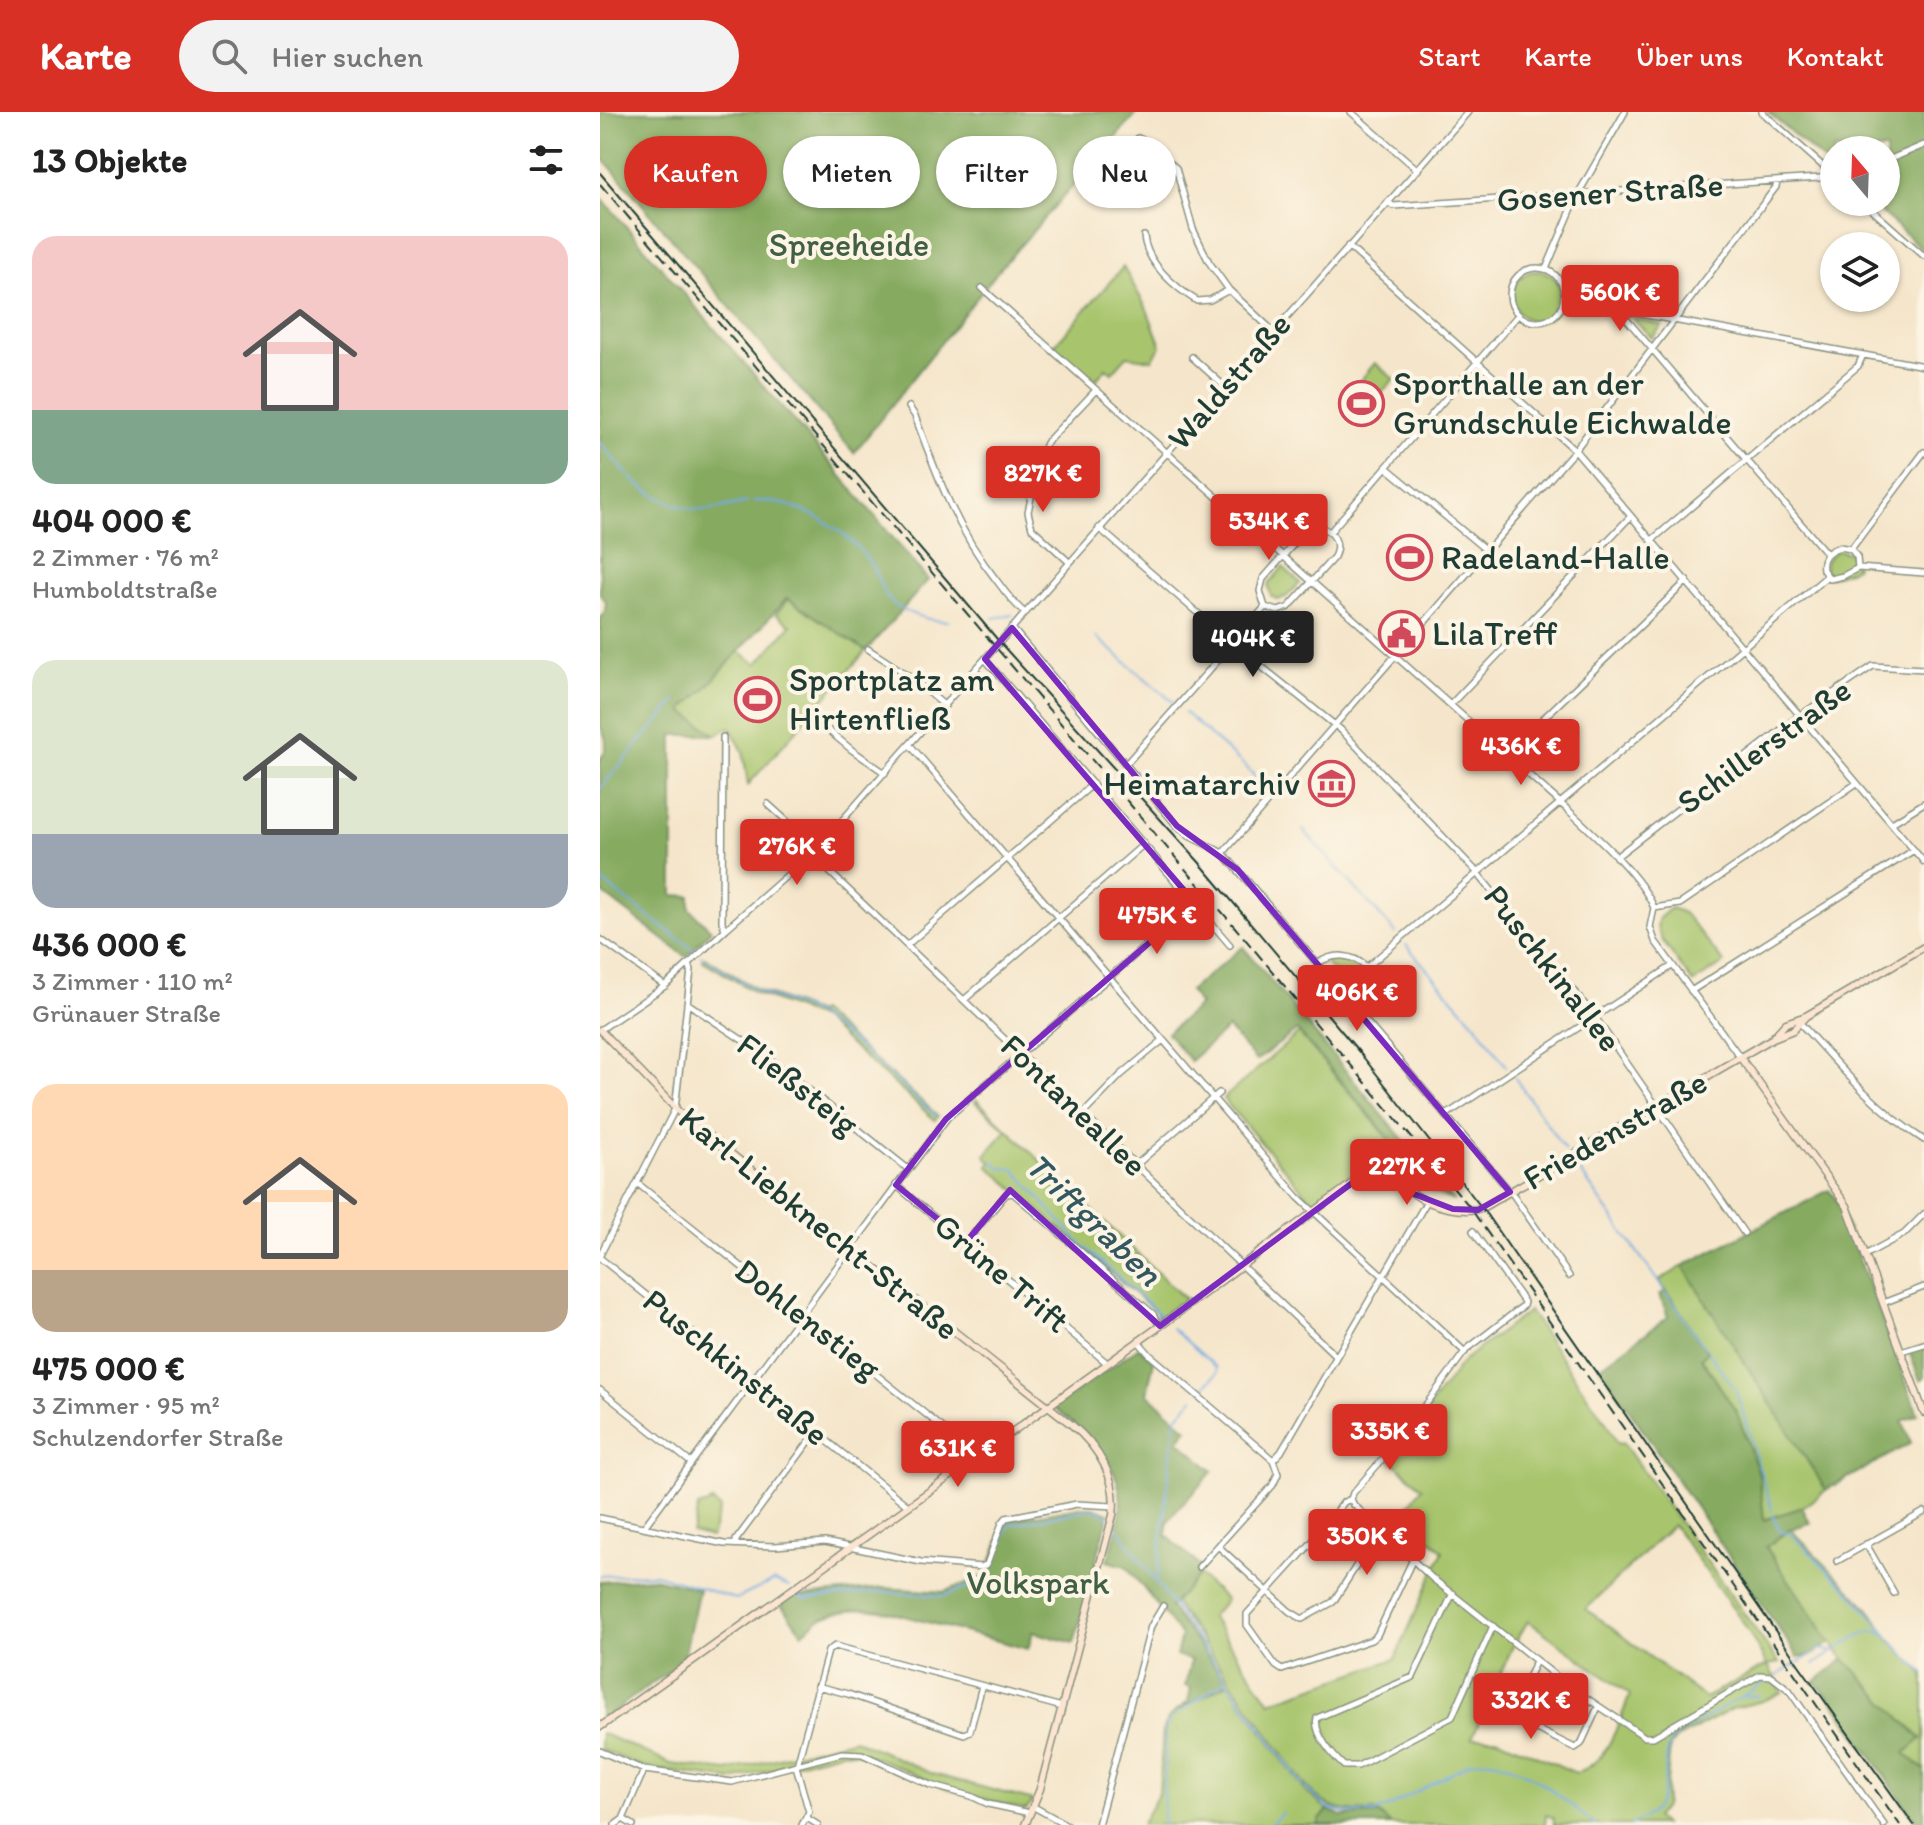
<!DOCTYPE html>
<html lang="de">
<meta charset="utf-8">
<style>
:root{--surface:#fff;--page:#f2f2f2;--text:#222;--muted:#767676;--accent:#d93025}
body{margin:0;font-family:Itim,sans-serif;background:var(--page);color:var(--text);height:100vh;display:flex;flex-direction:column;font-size:30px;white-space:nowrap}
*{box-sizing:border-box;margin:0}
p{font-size:26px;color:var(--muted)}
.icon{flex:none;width:44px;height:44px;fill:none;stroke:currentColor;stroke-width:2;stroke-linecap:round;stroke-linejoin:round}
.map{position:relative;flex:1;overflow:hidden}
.panel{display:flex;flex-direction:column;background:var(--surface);width:600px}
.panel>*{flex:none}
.top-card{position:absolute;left:24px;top:24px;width:760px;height:72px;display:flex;gap:16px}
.needle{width:52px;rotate:341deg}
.tools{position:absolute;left:1220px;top:24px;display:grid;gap:16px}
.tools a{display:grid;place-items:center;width:80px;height:80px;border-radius:50%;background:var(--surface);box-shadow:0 2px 6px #0004;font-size:40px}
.price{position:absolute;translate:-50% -68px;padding:0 18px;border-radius:8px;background:var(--accent);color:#fff;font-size:26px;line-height:52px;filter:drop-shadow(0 2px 4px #0008)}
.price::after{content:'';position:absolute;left:50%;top:48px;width:24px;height:18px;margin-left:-12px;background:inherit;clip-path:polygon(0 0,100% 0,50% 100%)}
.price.active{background:#222;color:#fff}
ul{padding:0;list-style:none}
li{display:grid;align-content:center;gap:16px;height:424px;padding:0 32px}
li span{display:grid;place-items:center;height:248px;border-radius:24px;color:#555}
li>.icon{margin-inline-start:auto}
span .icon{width:144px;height:144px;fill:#fffc;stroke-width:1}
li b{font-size:34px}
h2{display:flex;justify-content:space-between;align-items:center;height:96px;padding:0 32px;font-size:34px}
.chip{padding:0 28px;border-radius:36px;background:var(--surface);box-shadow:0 2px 6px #0004;font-size:28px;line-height:72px}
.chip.active{background:var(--accent);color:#fff}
header{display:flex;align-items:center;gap:48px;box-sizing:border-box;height:112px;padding:0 40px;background:var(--accent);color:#fff}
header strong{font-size:38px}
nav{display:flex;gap:44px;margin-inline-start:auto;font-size:28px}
.search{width:560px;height:72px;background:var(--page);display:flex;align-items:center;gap:20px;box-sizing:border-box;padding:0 28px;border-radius:44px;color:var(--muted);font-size:30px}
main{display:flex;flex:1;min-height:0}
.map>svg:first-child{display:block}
</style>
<header>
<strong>Karte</strong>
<div class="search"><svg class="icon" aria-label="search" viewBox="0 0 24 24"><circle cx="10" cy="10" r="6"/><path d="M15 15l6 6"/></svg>Hier suchen</div>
<nav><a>Start</a><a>Karte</a><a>Über uns</a><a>Kontakt</a></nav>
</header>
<main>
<section class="panel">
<h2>13 Objekte<svg class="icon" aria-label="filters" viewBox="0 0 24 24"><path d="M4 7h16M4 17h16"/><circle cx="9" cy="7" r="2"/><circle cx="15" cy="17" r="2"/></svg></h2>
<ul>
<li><span style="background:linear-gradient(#f6c9c9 70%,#7fa58c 0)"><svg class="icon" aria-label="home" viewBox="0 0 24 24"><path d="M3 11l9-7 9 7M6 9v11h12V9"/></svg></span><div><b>404 000 €</b><p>2 Zimmer · 76 m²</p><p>Humboldtstraße</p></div></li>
<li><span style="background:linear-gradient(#dfe7d0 70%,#9aa5b1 0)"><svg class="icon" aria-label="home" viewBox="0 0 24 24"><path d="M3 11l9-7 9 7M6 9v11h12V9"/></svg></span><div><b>436 000 €</b><p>3 Zimmer · 110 m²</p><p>Grünauer Straße</p></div></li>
<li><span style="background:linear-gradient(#ffd9b3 75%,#b9a48a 0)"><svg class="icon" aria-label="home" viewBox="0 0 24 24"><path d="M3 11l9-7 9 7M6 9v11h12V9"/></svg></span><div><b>475 000 €</b><p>3 Zimmer · 95 m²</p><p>Schulzendorfer Straße</p></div></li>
</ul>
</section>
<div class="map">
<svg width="1324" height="1713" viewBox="0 0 1324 1713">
<rect width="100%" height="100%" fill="#fcf5e5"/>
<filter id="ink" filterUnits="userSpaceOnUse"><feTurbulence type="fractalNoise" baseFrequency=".0125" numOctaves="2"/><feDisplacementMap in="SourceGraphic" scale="16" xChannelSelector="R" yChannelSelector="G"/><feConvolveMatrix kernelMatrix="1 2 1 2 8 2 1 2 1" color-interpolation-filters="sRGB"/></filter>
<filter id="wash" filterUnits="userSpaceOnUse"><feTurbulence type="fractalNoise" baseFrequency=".006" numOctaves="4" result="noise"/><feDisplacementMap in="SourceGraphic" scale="32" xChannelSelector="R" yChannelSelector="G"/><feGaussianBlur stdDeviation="1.8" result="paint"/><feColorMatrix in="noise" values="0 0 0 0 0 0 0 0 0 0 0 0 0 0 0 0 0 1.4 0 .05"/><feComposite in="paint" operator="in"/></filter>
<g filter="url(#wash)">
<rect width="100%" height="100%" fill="#f5e6cb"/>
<path fill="#a8c56d" stroke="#648150" stroke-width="2" fill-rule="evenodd" d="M 523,155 L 546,195 L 561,234 L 552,248 L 527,244 L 512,261 L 506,256 L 496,268 L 491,263 L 488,266 L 453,235 Z
M912 184a25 25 0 1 1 50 0a25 25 0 1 1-50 0Z
M 1032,206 L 1061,213 L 1062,214 L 1052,226 Z
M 775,251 L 794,267 L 778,285 L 760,269 Z
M 1236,438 L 1250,441 L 1256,454 L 1251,458 L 1230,465 L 1225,458 L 1225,449 Z
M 683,455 L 700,471 L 686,485 L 678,488 L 671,484 L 668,473 Z
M 188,487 L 266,539 L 148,673 L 143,639 L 130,615 L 116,623 L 84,600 L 83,596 L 104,578 L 139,539 L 157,552 L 191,513 L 176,502 Z
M 1071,796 L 1084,801 L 1124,851 L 1093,871 L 1062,828 L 1057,815 L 1059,806 Z
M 105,845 L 158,878 L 217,901 L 219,899 L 338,1004 L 335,1008 L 221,907 L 156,881 L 102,848 Z
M 735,846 L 753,849 L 763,856 L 748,870 L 738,866 L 725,850 Z
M 765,858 L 772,880 L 764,897 L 750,880 L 753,874 L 752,869 L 758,866 Z
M 699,921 L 788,1026 L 784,1038 L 714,1091 L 623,987 Z
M 377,988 L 585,1187 L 558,1206 L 556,1200 L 388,1054 L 391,1050 L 385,1043 L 407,1018 L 375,990 Z
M 1083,1154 L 1226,1378 L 1203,1395 L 1164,1409 L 1159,1362 L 1137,1301 L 1101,1245 L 1107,1240 L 1059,1169 Z
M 929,1199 L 1007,1312 L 1018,1332 L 1023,1331 L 1179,1551 L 1168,1553 L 1182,1581 L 1163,1589 L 1134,1596 L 1076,1627 L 1070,1634 L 1065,1695 L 1055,1705 L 1063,1713 L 954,1713 L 954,1706 L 946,1703 L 945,1713 L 791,1713 L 776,1699 C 741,1701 728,1699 704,1672 L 574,1490 L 599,1463 L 626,1488 L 611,1505 L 670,1590 L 795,1547 L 843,1439 L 803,1401 L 822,1376 L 790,1347 L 864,1248 ZM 1073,1413 L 1144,1512 L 1167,1553 L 1105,1586 L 986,1497 ZM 928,1509 L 1030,1583 C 1018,1612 1008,1651 976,1661 L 897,1626 L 872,1626 L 912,1536 Z
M 113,1390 L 120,1396 L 111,1426 L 92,1421 L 98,1395 Z
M 1190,1417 L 1269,1497 L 1291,1529 L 1324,1562 L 1324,1658 L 1305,1641 L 1321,1626 L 1258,1564 L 1231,1531 L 1166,1435 Z
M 628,1571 L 706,1680 L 728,1698 L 719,1709 L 719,1713 L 541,1713 L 559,1681 L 563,1620 L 567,1608 L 576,1599 Z
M 1,1621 L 71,1652 L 127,1659 L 254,1627 L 333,1662 L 434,1689 L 426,1698 C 398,1691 373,1685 346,1676 C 316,1665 270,1636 239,1640 L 133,1668 L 45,1656 L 0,1637 Z"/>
<path fill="#86aa60" stroke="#52744a" stroke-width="2" d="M 0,0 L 538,0 L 398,159 L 254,341 L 0,43 Z
M 1168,0 L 1324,0 L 1324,139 L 1270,90 L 1286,90 L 1286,38 L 1234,38 L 1234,58 Z
M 0,84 L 238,360 L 328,468 L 266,539 L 187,486 L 104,578 L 84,596 L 84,600 L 116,623 L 73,623 L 73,783 L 90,784 L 90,797 L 111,818 L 86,845 L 0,779 L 0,647 C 9,637 7,625 0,615 L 0,506 L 5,499 L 6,489 L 0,482 Z
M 643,835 L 854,1089 L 812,1072 L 794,1050 L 799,1038 L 792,1029 L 697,918 L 656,949 L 628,916 L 590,949 L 567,921 L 600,893 L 589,879 Z
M 1229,1078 L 1237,1089 L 1318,1302 L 1302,1309 L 1311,1331 L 1226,1378 L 1083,1154 Z
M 1066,1178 L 1107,1240 L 1101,1246 L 1137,1301 L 1159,1362 L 1164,1408 L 1202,1395 L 1210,1411 L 1190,1417 L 1166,1435 L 1231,1531 L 1209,1544 L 1198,1545 L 1000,1255 L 1068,1205 L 1060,1183 Z
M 1324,1234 L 1324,1266 L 1320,1268 L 1309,1239 Z
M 539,1235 L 554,1249 L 547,1281 L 587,1317 L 578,1328 L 613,1359 L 568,1408 L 566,1423 L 601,1455 L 596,1460 L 599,1463 L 570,1495 L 628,1571 L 576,1599 L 588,1590 L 591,1576 L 585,1574 L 591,1548 L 576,1544 L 581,1524 L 526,1454 L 507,1449 C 512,1434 518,1417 520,1401 C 527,1355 486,1320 453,1296 Z
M 480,1395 L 493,1395 L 509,1401 L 474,1531 L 433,1520 L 428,1537 L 289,1500 L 264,1497 L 236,1501 L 220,1507 L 202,1521 L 181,1493 L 198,1481 L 203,1484 L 283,1476 L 343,1480 L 386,1464 L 405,1412 L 409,1408 Z
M 53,1466 L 99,1477 L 83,1549 L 0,1609 L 0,1470 Z
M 1244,1547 L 1321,1627 L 1305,1641 L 1324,1658 L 1324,1713 L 1319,1713 L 1231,1587 L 1215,1570 Z
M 728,1698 L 742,1704 L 779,1702 L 791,1713 L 719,1713 L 719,1709 Z"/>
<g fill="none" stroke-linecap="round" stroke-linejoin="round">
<path stroke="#74aae2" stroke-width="2" d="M 0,331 L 27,362
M 30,365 C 46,381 81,399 104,398 C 118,397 133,393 147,390
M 154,389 C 198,388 250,417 273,456 C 280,469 283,484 295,493 C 308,502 333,510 348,509
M 394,506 L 412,503
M 495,524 L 573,590
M 585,601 L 644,653 L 669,679
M 0,676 L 76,589
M 703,718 L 796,821
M 0,768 L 96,840
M 806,833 L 879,916 L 906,954
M 101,844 L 159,880 L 211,899 L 253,930 L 336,1004
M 915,966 L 965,1038
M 392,1049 L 401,1056 L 414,1057 L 475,1126 L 560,1203
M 975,1052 L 1105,1236
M 572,1216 L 617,1256 L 617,1261 L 601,1278
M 1108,1240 L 1136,1278 L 1172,1398
M 1173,1403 L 1180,1419 L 1192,1423 L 1255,1485 L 1286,1521
M 513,1410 L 702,1673 L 726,1695 L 745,1701 L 773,1701 L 789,1695 L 871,1650 C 912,1639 966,1689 995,1713
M 0,1464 L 56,1462 L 136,1487 L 174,1469 L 189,1475
M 557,1469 L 574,1315 L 578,1303 L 594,1286
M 194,1479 L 201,1486 L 206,1487 L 283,1480 L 343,1484 L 388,1467 L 409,1413 L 490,1397 L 501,1399 L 509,1405
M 1214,1553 L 1232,1540
M 1176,1564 L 1221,1537 L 1233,1540 C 1294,1497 1279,1527 1324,1560
M 1144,1584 L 1159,1584
M 563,1713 L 566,1614 L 574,1604 L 626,1568
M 670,1713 L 682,1701
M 1031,1713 C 1039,1708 1052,1703 1057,1695 C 1070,1676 1060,1647 1073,1626 L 1171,1567"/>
</g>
</g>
<g filter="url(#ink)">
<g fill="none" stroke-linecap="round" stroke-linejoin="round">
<defs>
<path id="street" d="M 751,0 L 818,58
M 1162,0 L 1234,64
M 538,26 L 547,30 L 576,56 L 593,117 L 609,150 L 629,178 L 673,219
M 1286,49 L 1324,33
M 788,90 L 793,94 L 1234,65
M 1263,90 L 1324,144
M 544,124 C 546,151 576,176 597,189 L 610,188 L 629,178
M 748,134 L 975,338 L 1324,750
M910 183a27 27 0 1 1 54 0a27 27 0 1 1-54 0Z
M 946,157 L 978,82 L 1025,0
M 382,176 L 956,687 C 985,714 1040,761 1054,796
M 964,188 L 1324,254
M 1024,199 L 1023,203 L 1226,441
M 592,245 L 624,274
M 309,295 L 315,304 C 337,364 357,419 397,469 C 405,480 414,492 425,501
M 786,355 L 887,439
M 719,415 C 734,419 741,431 734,445 L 689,495 L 678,499 L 665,495 L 660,479 L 663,467 L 704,420 Z
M 499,416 L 637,535 L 741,618 L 874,757 L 995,905 L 1144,1121
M 730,420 L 918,203
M 1052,428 L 1258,254 L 1263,243
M 1240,435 L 1251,437 L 1257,445 L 1258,456 L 1243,464 L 1230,467 L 1223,458 C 1221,445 1227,439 1240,435 Z
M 1251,437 L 1324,340
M 469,450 L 432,416 L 428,400 L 439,348 L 446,331 L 496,278
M 1258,456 L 1324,461
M 412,516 L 577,714 L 589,724 L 623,741 L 638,758 L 914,1084 L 969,1164
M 268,537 L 311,565 L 345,594
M 385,547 L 630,833
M 851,592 L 1031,404
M 211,604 L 252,638 L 285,661
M 123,625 L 122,810 L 125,817
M 310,633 L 698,1085 L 865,1240
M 906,642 L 1087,469
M 526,652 L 665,495
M 168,692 L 218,737
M 1292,711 L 1324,691
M 623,741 L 975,338 L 1176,75 L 1177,69
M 212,743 L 736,1244
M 1016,745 L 1195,607 L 1273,554 L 1324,557
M 1054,796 L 1080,792 L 1257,671
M 1054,796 L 1050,815 L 1055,829 L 1140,945
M 0,827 L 65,874
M 307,833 L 493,672
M 717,852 C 734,840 752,842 767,855 C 776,872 777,890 761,903
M 767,855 L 1226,465
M 1091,879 L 1314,738
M 364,888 L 544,732
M 87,891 L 166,944 L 308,1057
M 1200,911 C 1239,954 1275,997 1324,1028
M 0,918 L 65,874 L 127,816 L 216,738 L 868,0
M 483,1002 L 521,963 L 563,928
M 846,1003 L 1072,854
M 536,1053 L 619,981
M 37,1071 L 378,1344
M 296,1073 L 507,1251
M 366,1130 L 406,1082 L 413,1081 L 553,1202 L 560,1214
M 0,1143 L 75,997 L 91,858 L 89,852
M 1265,1143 L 1304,1122 L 1324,1102
M 0,1146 L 308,1394
M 1283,1191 L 1324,1175
M 538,1229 L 550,1243 L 673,1348 L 678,1362 L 673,1373 L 599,1455
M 1301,1239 L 1324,1232
M 0,1278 L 90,1350
M 673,1348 L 681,1340 L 827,1089
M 751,1387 L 754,1393 L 832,1466 L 967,1573 L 1045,1625 L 1053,1625 L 1160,1563 L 1171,1564 L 1189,1578 L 1284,1713
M 0,1406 L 124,1432 L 175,1434 L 225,1430 L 321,1450 L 382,1455 L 387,1452 L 402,1411 L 406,1406 L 477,1392 L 514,1394
M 44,1415 L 347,1006 L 595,791
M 136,1432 L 136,1428 L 217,1319
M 1266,1432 L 1294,1481
M 618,1434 L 689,1499 L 702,1507 L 733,1490 L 780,1417
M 813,1447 L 777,1523 L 771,1528 L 682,1558 L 676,1554 L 647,1513 L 647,1502 L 723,1418 L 744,1390 L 751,1387 L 753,1381 L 806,1320 L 866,1238 L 923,1194 L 924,1190 L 873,1119
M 1237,1449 L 1324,1400
M 853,1481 L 813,1565 L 717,1606 C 713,1621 733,1644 744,1654 L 758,1654 L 852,1605 L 893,1514
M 936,1549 L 913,1596 L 914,1606 L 975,1636 L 981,1632 L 998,1595
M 217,1574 L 248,1582 L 364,1622 L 370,1619 L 382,1574
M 0,1639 L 44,1658 L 132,1670 L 242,1641 L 262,1642 L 330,1673 L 371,1684 L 388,1692 L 430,1701
M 197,1653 L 228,1539 L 235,1534 L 462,1595
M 196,1654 L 209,1700 L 202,1713
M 434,1695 L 467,1713
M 207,1706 L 218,1713
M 23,1707 L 33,1713
M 15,1713 L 23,1707 L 44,1658
M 498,1713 L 551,1514 L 563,1494"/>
<path id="secondary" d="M 0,918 L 80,1001 L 472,1313 C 498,1335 518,1366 513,1403 L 440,1677 L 425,1713
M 1174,924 L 1186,911 L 1206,904 L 1324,835
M 1140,945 L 1247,1094 L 1324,1301
M 0,1615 L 567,1209 L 778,1052 L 788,1053 C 796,1063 804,1074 814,1082 C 831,1094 862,1102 882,1096 L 1173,926 L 1193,918 L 1206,904"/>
</defs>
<use href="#street" stroke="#8a9280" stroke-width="8"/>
<use href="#secondary" stroke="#8a9280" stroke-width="9"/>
<use href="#street" stroke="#fff" stroke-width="5"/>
<use href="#secondary" stroke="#fce5d0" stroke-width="6"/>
<path stroke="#1f3d34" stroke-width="2" d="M 0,61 L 403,534 L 599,750 L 760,941 L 882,1096 L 1199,1553 L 1314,1713"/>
<path stroke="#1f3d34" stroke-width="2" stroke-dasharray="12 6" stroke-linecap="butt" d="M 0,72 L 651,834 L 869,1094 L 1300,1713"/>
</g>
</g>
<path fill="none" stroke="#7b2cbf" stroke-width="6" stroke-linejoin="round" d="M 412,516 L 577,714 L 638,758 L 910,1080 L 878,1098 L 853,1097 L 814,1082 L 783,1048 L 560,1214 L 410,1078 L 366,1130 L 296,1073 L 346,1007 L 595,791 L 385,547 Z"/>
<defs>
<symbol id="stadium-ring" viewBox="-11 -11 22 22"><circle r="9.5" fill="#fcf5e5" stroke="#d1495b" stroke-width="1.5"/><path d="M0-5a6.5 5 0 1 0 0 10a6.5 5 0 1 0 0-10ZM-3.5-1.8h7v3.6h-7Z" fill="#d1495b"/></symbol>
<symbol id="civic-ring" viewBox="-11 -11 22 22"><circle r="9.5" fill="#fcf5e5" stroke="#d1495b" stroke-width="1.5"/><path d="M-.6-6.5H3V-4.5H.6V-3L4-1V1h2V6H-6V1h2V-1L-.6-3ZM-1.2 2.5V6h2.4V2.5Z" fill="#d1495b"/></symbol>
<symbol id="museum-ring" viewBox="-11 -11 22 22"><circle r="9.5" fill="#fcf5e5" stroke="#d1495b" stroke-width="1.5"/><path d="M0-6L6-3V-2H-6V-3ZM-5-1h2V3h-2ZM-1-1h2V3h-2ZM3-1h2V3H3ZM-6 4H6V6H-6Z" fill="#d1495b"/></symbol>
</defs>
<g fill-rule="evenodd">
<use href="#stadium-ring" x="736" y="266" width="51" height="51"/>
<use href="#stadium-ring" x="784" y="420" width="51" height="51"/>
<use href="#civic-ring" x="776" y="496" width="51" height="51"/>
<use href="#stadium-ring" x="132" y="562" width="51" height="51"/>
<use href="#museum-ring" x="706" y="646" width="51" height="51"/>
</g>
<g text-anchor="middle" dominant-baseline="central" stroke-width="8" stroke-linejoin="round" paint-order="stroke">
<g font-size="34" fill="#1f3d34" stroke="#fcf5e5">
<text transform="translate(1010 80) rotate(-4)">Gosener Straße</text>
<text transform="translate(629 269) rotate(-49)">Waldstraße</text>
<text transform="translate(1164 634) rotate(-36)">Schillerstraße</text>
<text transform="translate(953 856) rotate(52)">Puschkinallee</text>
<text transform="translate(198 972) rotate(38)">Fließsteig</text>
<text transform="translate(474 993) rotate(44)">Fontaneallee</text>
<text transform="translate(1015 1018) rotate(-30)">Friedenstraße</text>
<text transform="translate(219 1111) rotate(39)">Karl-Liebknecht-Straße</text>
<text transform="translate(402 1161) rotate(40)">Grüne Trift</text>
<text transform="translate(208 1207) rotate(38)">Dohlenstieg</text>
<text transform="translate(136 1255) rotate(39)">Puschkinstraße</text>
</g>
<g font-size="34" fill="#415f42" stroke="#fcf5e5">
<text x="249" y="132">Spreeheide</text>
<text x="438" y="1470">Volkspark</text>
</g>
<g font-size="34" fill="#1f3d34" stroke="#fcf5e5" text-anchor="start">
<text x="793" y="271">Sporthalle an der<tspan x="793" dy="39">Grundschule Eichwalde</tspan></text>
<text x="841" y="445">Radeland-Halle</text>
<text x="832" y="521">LilaTreff</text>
<text x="189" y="567">Sportplatz am<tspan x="189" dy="39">Hirtenfließ</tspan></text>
<text x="700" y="671" text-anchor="end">Heimatarchiv</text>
</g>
<g font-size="36" font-style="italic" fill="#345860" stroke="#fcf5e5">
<text transform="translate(494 1107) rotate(44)">Triftgraben</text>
</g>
</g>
</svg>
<div class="tools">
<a><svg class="needle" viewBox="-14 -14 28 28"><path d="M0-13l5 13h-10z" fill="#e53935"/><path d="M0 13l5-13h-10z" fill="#767676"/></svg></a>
<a><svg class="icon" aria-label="layers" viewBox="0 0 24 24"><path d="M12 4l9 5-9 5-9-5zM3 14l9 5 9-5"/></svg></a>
</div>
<b class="price" style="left:1020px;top:221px">560K €</b>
<b class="price" style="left:443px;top:402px">827K €</b>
<b class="price" style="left:669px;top:450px">534K €</b>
<b class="price active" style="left:653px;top:567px">404K €</b>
<b class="price" style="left:921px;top:675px">436K €</b>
<b class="price" style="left:197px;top:775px">276K €</b>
<b class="price" style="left:557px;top:844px">475K €</b>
<b class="price" style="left:757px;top:921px">406K €</b>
<b class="price" style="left:807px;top:1095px">227K €</b>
<b class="price" style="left:790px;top:1360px">335K €</b>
<b class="price" style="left:358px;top:1377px">631K €</b>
<b class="price" style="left:767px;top:1465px">350K €</b>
<b class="price" style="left:931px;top:1629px">332K €</b>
<div class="top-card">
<a class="chip active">Kaufen</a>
<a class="chip">Mieten</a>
<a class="chip">Filter</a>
<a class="chip">Neu</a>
</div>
</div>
</main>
